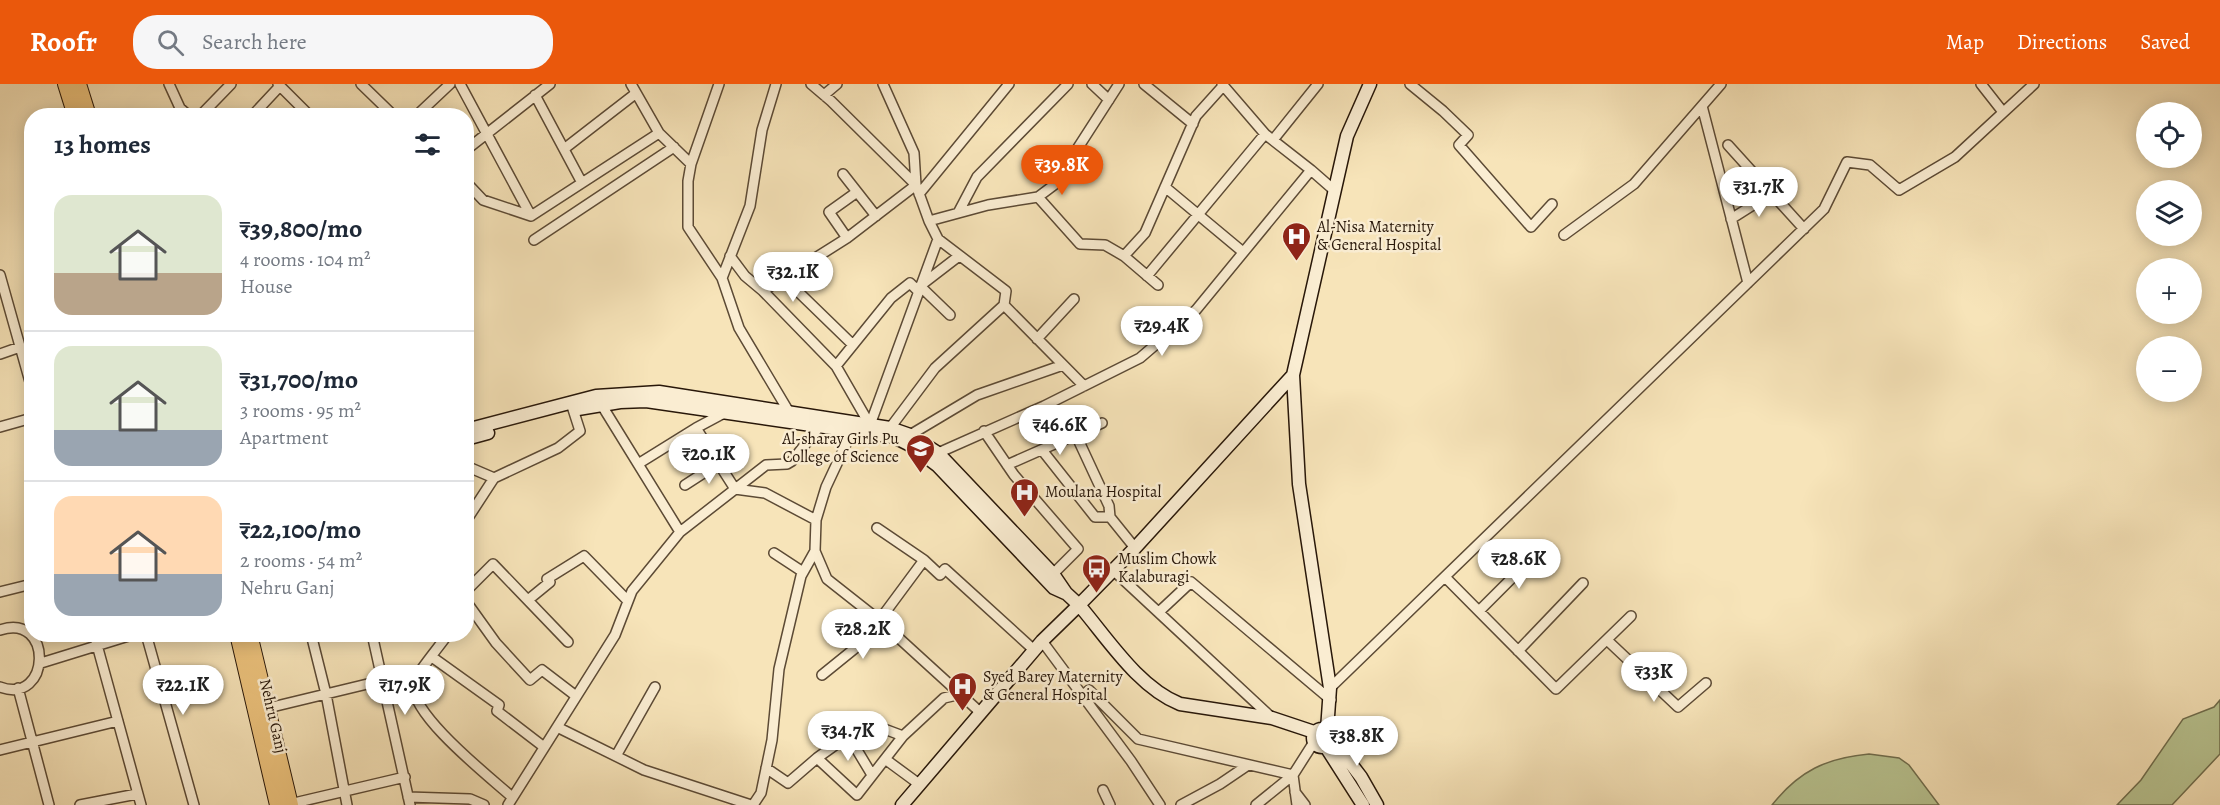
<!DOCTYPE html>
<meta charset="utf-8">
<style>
:root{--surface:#fff;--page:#f6f6f7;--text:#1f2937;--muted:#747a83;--line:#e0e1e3;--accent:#ea580c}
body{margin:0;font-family:Alegreya,serif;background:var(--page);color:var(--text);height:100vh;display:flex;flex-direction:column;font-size:22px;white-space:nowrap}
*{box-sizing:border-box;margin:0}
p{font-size:20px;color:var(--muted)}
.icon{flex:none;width:33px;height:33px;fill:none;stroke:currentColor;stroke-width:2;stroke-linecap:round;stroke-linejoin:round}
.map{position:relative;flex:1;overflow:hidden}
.side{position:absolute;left:24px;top:24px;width:450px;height:534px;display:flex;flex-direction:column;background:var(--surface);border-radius:24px;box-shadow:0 3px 15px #0003}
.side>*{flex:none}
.buttons{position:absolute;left:2136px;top:18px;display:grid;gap:12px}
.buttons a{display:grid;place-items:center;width:66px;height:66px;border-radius:50%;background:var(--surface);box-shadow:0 3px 15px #0003;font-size:30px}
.price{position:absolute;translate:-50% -51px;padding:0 14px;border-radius:21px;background:#fff;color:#222;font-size:20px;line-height:39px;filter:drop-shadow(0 2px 3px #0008)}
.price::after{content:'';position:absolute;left:50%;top:36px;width:18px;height:14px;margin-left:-9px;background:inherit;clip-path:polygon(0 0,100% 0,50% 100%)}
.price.current{background:var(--accent);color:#fff}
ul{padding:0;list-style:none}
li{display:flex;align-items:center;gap:18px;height:150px;padding:0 30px}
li+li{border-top:2px solid var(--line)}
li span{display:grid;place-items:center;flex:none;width:168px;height:120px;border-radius:18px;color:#555}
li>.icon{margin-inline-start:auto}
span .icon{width:72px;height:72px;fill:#fffc;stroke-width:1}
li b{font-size:26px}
h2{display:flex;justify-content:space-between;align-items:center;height:72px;padding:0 30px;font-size:26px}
header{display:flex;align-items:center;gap:36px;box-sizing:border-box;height:84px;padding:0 30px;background:var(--accent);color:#fff}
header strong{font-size:28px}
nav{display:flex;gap:33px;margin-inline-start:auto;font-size:21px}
.search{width:420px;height:54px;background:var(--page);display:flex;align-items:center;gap:15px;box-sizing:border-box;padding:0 21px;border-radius:24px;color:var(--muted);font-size:22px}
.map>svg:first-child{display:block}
</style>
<header>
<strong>Roofr</strong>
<div class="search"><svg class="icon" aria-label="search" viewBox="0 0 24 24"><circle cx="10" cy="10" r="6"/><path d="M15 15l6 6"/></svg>Search here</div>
<nav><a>Map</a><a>Directions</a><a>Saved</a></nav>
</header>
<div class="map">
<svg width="2220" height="721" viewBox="0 0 2220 721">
<rect width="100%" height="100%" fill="#f7e4b9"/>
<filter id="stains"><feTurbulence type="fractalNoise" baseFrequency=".00333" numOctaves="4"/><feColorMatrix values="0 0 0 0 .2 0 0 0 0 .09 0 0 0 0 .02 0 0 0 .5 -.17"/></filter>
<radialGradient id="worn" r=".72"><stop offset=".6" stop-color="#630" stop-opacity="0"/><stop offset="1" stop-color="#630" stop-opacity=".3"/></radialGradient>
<path fill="#b9c592" stroke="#706e4e" stroke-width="1.5" d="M 2220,616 L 2220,670 L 2172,721 L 2117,721 L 2141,696 L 2183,635 L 2214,623 Z
M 1869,670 L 1899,674 L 1909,681 L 1939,721 L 1772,721 C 1799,687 1826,674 1869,670 Z"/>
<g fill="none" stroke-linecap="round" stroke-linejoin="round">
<defs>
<path id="street" d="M 169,0 L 180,24 L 189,32
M 278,0 L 310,32
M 361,0 L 394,32
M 460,0 L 531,132 L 659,49
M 631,0 L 659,49 L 691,80
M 719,0 L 691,80 L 688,97 L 688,143 L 722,194
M 776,0 L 762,46 L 750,122 L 722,194 L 739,244 L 789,328
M 811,0 L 831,17 L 916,101 L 929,137
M 1092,0 L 1109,16
M 1144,0 L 1193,40
M 1222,0 L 1265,50 L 1311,86
M 1410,0 L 1443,27 L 1468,51 L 1459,61 L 1531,143 L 1552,120
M 1981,0 L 2003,28
M 535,11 L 582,99
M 824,11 L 837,0
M 1702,22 L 1748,199
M 200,32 L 231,0
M 252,32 L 280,2
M 416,32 L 450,0
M 1273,56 L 1318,0
M 1728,61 L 1804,145
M 564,65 L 635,10
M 466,66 L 550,0
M 843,90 L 876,132
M 466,98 L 483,116 L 531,132
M 1165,103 L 1243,168
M 919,110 L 1009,0
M 1038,113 L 1080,160 L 1105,161 L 1124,172 L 1145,149 L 1196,32 L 1223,2
M 958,129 L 977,93 L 1068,0
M 1731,135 L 1772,109
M 1564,151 L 1634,100 L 1721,0
M 847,154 L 829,128 L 857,108
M 938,155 L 929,137 L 988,121 L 1038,113 L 1054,101 L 1119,0
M 534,156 L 674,63
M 730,172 L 745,192 L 763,207 L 836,282
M 1124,172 L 1158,201
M 0,191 L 32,305
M 1147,192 L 1265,50
M 784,194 L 853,261
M 763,207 L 847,154 L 916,101 L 914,69 L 883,0
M 950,231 L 920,202 L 959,172
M 1037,255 L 1074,215
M 0,270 L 20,263
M 601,320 L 680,448
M 724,329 L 696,344 L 735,405 L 765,409 L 816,436 L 815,467 L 801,492 L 779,585 L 772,656 L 761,709 L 753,721
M 870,341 L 938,155 L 1006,207 L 1004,221 L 1084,302
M 870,341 L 836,282 L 891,214 L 910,199 L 918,207
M 0,343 L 32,334
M 890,344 L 935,284 L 1004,221
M 984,347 L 1014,391 L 1078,465 L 1053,490
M 910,351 L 977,311 L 1063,281
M 1076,351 L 1109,422 L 1110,433 L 1135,464
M 1042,366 L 1095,433 L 1110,433
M 938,369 L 1044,322 L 1140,274 L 1196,226 L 1311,86 L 1335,107
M 638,380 L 696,344
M 1007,381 L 1102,339
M 466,382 L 494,394 L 466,437
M 494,394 L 558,364 L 580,347 L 571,319
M 685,401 L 719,379
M 816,436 L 826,403 L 855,341
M 815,467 L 827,495 L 879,536 L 981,629
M 774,469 L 803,488
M 924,476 L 940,491 L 945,485 L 1034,566
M 1114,487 L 1272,634
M 1445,493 L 1556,605 L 1631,532
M 466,507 L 493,480 L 568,558
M 0,508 L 32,500
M 528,516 L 550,498 L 547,495 L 584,472 L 627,516
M 468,520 L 496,559 L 530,596 L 542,586 L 576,612
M 1160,527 L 1191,498 L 1331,616
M 1479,527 L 1540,466
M 0,546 C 54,528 51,622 0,603
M 94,550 L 141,721
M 146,550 L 194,721
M 311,550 L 326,610 L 347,721
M 372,550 L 410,721
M 448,550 C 440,562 416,589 414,600 C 408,629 491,694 512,713
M 1607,556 L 1678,623 L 1706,599
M 1042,557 L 1131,677 L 1160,721
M 1518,567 L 1583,499
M 432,573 L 499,621 L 497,627 L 544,663
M 41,579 L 135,550
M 822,591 L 864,557 L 924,476 L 877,444
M 18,604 L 49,721
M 1330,604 L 1824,125 L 1847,78 L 1870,81 L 1899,106 L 1955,73 L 2034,0
M 1083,611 L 1089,606 L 1138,655 L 1293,691
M 268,624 L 384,596
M 557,643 L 644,686 L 751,721
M 848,651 L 872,691
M 903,652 L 944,614 L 961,610
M 0,666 L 118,637
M 616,672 L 655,603
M 817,674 L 857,711 L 885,675
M 766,684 L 788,699 L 817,674 L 870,636 L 879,643 L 903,652 L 885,675 L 919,700
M 1103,706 L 1110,721
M 1295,708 L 1305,721
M 408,713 L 470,715 L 484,721
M 290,720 L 405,693
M 80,721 L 137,710
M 508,721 L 615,551 L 632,507 L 680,448 L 766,381 L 787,380 L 792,377 L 819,343
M 1181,721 L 1220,700 L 1248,681
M 1256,721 L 1293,691
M 1297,721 L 1293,691 L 1314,658"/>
<path id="secondary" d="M 578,325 L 620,318 L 646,317 L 894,353 L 910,361 L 938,382 L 1054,504 L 1065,509
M 466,346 L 596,312 L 659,308 L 890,344 L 910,351 L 938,369 L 1053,490 L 1066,509 L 1079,521 L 1135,464 L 1293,291
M 466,355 L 488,349
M1313 654a9 9 0 1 1 18 0a9 9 0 1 1-18 0Z
M 1327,646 L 1330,604 L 1299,400 L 1293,291 L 1347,52 L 1370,0
M 1332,655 L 1361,693 L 1377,721
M 1326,663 L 1363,721
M 902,721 L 1042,557 L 1079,521 C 1108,555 1138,603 1180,620 L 1272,634 L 1314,648"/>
<path id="primary" d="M 65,0 L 75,32
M 79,0 L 89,32
M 237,550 L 277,721
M 250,550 L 291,721"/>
</defs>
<use href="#street" stroke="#5c4a35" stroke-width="12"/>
<use href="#secondary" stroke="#281709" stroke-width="15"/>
<use href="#primary" stroke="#281709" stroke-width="16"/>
<use href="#street" stroke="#faedd2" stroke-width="9"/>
<use href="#secondary" stroke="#faedd2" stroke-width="12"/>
<use href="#primary" stroke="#ecc27c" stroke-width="14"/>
</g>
<defs>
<symbol id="hospital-pin" viewBox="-11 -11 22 30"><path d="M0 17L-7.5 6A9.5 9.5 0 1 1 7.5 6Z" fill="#8f2418" stroke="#faedd2"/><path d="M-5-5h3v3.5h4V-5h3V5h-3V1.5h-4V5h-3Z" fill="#fff"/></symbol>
<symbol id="university-pin" viewBox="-11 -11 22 30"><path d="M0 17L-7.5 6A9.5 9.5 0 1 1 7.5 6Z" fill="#8f2418" stroke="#faedd2"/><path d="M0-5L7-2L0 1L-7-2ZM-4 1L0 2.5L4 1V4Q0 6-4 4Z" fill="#fff"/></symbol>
<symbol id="bus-pin" viewBox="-11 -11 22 30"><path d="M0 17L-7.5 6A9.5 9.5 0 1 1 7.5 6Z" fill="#8f2418" stroke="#faedd2"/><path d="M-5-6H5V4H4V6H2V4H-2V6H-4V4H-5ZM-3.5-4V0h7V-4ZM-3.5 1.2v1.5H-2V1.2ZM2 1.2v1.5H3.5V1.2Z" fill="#fff"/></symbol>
</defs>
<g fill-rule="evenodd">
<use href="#hospital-pin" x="1280" y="136" width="33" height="45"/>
<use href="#university-pin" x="904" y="348" width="33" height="45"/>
<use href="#hospital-pin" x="1008" y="392" width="33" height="45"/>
<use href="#bus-pin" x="1080" y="468" width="33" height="45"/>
<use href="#hospital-pin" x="946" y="586" width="33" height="45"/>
</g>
<g text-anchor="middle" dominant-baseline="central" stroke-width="5" stroke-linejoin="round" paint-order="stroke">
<g font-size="16" fill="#281709" stroke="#faedd2" text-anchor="start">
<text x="1317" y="143">Al-Nisa Maternity<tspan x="1317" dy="18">&amp; General Hospital</tspan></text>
<text x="899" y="355" text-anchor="end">Al-sharay Girls Pu<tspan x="899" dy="18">College of Science</tspan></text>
<text x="1045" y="408">Moulana Hospital</text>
<text x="1118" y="475">Muslim Chowk<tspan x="1118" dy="18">Kalaburagi</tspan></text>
<text x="983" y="593">Syed Barey Maternity<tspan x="983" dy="18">&amp; General Hospital</tspan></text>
</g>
<g font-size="16" fill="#281709" stroke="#faedd2">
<text transform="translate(273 632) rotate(77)">Nehru Ganj</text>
</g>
</g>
<rect width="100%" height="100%" filter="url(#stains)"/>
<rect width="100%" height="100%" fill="url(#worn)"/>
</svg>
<div class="buttons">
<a><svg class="icon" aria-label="locate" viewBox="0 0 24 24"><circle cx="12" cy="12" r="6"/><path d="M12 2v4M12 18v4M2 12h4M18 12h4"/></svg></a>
<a><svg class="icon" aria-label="layers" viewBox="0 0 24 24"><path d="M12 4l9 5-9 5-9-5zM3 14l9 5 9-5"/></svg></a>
<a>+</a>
<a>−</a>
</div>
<b class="price current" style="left:1062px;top:112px">₹39.8K</b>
<b class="price" style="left:1759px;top:134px">₹31.7K</b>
<b class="price" style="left:793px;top:219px">₹32.1K</b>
<b class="price" style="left:1162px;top:273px">₹29.4K</b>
<b class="price" style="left:1060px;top:372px">₹46.6K</b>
<b class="price" style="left:709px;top:401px">₹20.1K</b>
<b class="price" style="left:1519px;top:506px">₹28.6K</b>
<b class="price" style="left:863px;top:576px">₹28.2K</b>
<b class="price" style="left:1654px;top:619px">₹33K</b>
<b class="price" style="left:183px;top:632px">₹22.1K</b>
<b class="price" style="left:405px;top:632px">₹17.9K</b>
<b class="price" style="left:848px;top:678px">₹34.7K</b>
<b class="price" style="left:1357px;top:683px">₹38.8K</b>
<section class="side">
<h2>13 homes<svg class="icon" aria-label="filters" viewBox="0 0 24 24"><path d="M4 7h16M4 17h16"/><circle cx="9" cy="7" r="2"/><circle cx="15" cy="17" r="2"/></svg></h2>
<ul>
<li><span style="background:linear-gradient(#dfe7d0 65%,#b9a48a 0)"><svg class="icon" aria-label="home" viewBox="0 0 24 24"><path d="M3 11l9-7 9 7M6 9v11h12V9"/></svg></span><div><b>₹39,800/mo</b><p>4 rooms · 104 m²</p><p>House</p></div></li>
<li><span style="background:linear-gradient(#dfe7d0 70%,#9aa5b1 0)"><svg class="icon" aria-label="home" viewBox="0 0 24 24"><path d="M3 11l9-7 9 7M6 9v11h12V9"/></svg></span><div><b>₹31,700/mo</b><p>3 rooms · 95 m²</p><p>Apartment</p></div></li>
<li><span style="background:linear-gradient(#ffd9b3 65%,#9aa5b1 0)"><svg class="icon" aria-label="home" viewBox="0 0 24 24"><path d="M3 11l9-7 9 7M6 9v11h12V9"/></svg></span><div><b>₹22,100/mo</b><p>2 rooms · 54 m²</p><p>Nehru Ganj</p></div></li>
</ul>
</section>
</div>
